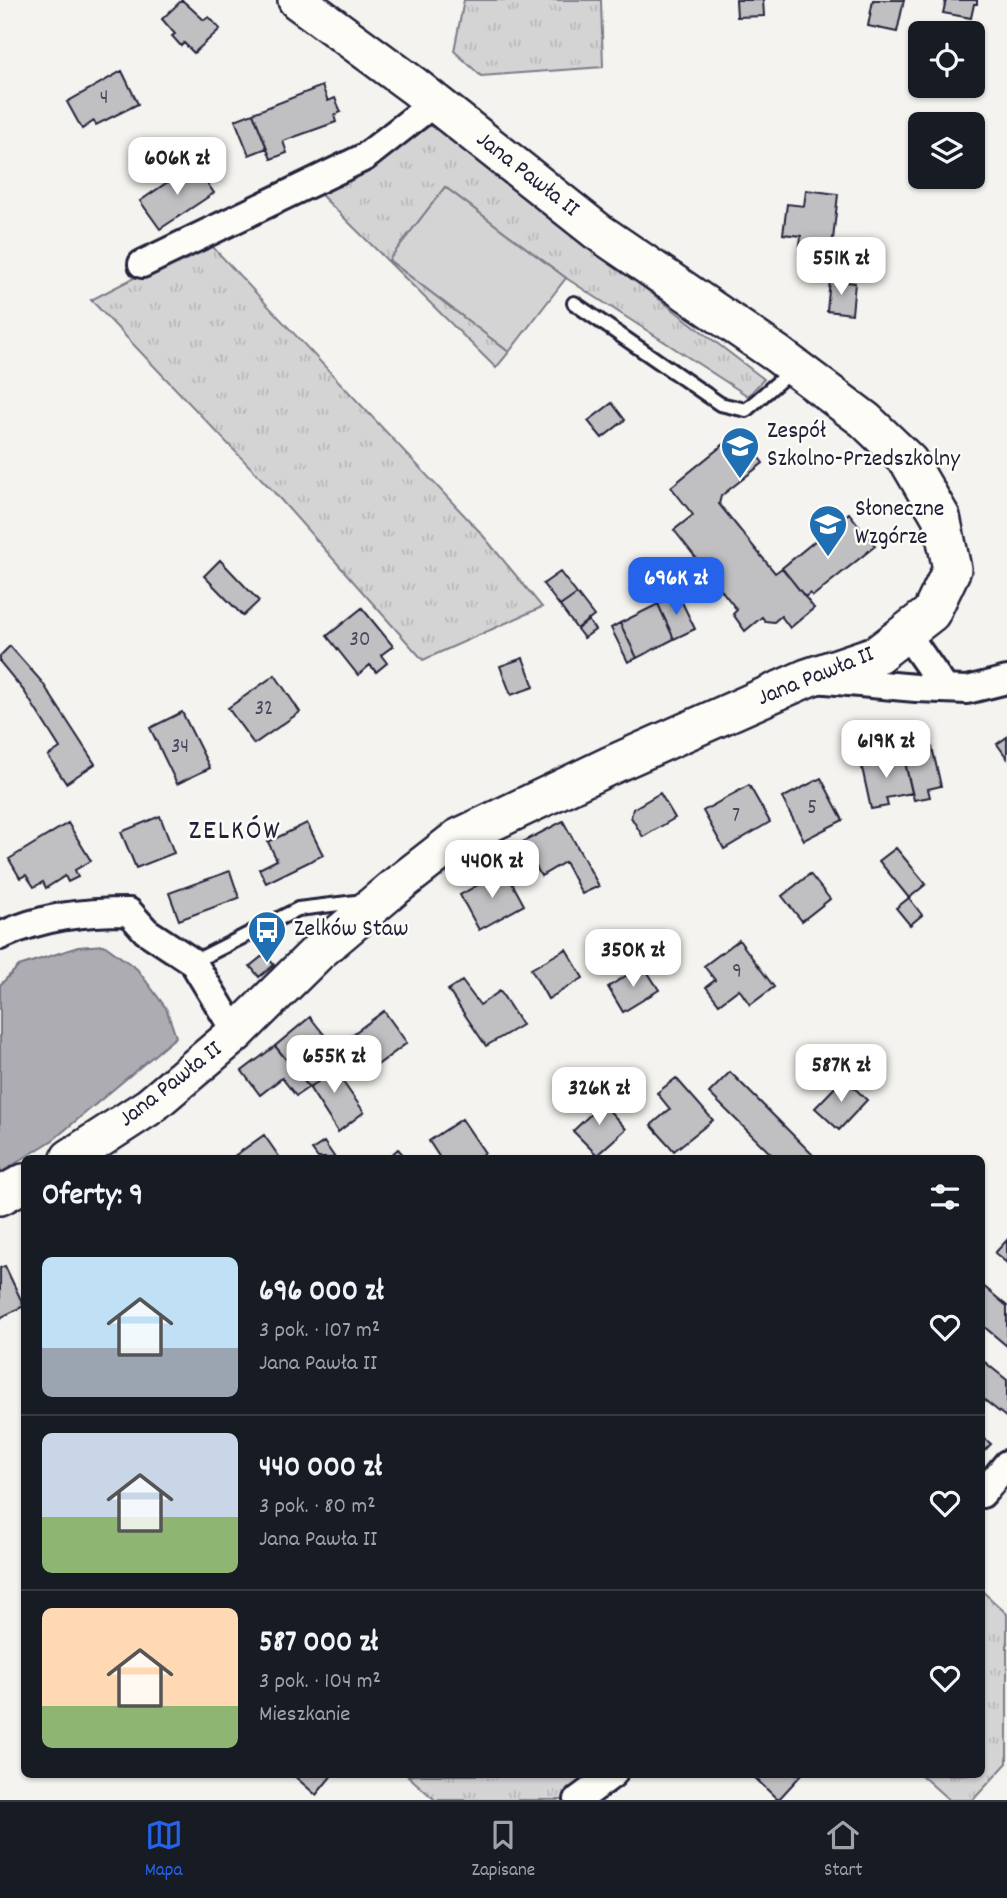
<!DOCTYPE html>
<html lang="pl">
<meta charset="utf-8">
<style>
:root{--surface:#171b24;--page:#242831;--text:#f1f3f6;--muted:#9ea1a6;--line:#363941;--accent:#2563eb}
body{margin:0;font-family:Dekko,sans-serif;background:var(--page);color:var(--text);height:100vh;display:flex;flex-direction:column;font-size:26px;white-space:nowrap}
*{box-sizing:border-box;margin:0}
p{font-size:23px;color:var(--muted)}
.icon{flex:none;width:38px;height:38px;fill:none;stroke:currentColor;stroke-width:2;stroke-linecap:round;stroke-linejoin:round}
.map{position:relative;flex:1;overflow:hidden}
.side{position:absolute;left:21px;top:1155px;width:964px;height:623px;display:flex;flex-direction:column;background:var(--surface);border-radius:10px;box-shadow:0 2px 5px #0004}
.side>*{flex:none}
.buttons{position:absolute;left:908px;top:21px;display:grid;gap:14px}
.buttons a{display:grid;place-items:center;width:77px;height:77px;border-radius:10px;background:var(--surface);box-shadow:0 2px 5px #0004;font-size:35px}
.price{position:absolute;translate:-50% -60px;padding:0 16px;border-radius:14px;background:#fff;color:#222;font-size:23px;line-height:46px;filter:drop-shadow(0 2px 4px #0008)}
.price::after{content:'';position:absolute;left:50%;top:42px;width:21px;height:16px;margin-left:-10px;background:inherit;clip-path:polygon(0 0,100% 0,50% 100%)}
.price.selected{background:var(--accent);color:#fff}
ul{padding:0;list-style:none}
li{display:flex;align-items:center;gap:21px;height:175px;padding:0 21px}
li+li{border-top:2px solid var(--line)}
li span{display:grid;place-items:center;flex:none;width:196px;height:140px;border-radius:10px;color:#555}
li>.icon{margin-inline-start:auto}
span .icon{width:84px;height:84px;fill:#fffc;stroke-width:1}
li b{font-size:30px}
h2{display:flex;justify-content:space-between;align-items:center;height:84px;padding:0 21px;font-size:30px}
.dock{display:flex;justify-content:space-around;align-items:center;height:98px;border-top:2px solid var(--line);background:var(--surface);font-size:19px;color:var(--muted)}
.dock a{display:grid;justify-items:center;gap:4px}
.dock .selected{color:var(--accent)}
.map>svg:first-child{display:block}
</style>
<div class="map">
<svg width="1007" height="1800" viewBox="0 0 1007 1800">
<defs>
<pattern id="grass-tufts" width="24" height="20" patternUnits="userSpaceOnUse" patternTransform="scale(1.75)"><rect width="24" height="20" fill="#d5d4d5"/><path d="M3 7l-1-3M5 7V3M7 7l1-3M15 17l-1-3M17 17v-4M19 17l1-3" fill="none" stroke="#b7b6b8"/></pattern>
</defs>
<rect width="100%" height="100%" fill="#f4f3ef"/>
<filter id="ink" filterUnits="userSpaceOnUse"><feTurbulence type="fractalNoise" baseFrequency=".0143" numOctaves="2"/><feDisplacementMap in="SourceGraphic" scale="14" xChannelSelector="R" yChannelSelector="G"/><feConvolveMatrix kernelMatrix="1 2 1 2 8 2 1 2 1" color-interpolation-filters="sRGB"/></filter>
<g filter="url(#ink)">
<path fill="url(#grass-tufts)" stroke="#7c7b88" stroke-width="2" d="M 464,0 L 601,0 L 603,67 L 481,76 L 454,51 Z
M 431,125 L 764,379 L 748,396 L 566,278 L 445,187 L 389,260 L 509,352 L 496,368 L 316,190 L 383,158 Z
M 210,244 L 480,532 L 542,607 L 423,660 L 272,490 L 91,300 L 153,268 Z
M 982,1591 L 1007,1614 L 1007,1763 L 973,1800 L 949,1800 L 921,1775 L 982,1774 Z
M 407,1775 L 599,1775 L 563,1800 L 435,1800 Z"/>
<path fill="#d5d4d5" stroke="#7c7b88" stroke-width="2" d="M 445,187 L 566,278 L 509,352 L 389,260 Z"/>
<path fill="#acacb2" stroke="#757582" stroke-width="2" d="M 104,945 L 137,969 L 166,1008 L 176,1037 L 53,1140 L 0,1173 L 0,985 L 19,966 L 78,947 Z"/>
<path fill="#c0bfc2" stroke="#22223b" stroke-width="2" d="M 182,0 L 204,20 L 209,17 L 220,29 L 194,53 L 184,43 L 181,46 L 172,36 L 175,34 L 162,19 Z
M 736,0 L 763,0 L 764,16 L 737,17 Z
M 873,0 L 904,0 L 897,32 L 868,26 Z
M 946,0 L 977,0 L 977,4 L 974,4 L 971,18 L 943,13 Z
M 122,71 L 138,104 L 96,125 L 94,121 L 82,129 L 67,102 Z
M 322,86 L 328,101 L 335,98 L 341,112 L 334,115 L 336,122 L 283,141 L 287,153 L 271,159 L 253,113 Z
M 253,113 L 267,148 L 249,155 L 235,120 Z
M 194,164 L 214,193 L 160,229 L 140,201 Z
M 806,190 L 838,194 L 831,258 L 799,254 L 801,236 L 783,234 L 787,204 L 804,206 Z
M 830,280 L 855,283 L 852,314 L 827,311 Z
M 612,403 L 625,420 L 602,438 L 588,421 Z
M 739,432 L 763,463 L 721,496 L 719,504 L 775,573 L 782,568 L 814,608 L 790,628 L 781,616 L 774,622 L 765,621 L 762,617 L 745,631 L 733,614 L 737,610 L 674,530 L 693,515 L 671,487 Z
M 849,513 L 875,546 L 813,596 L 810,593 L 805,597 L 782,568 Z
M 220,560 L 259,601 L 243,616 L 204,576 Z
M 560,572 L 577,594 L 560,606 L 543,584 Z
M 577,594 L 594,616 L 577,629 L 560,606 Z
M 678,594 L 695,629 L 674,639 L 658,604 Z
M 658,604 L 674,639 L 637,658 L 620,623 Z
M 362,608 L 393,646 L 381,655 L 387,663 L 376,672 L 370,665 L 358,675 L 327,636 Z
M 588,620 L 595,630 L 584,638 L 577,629 Z
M 620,623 L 637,658 L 628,662 L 611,628 Z
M 10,646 L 42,682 L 95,764 L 66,783 L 48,756 L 60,748 L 24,691 L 0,662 L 0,656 Z
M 523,658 L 534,687 L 511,695 L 500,666 Z
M 275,675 L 300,712 L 254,744 L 228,708 Z
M 182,712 L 210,768 L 177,784 L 150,728 Z
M 1007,737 L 1007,758 L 997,744 Z
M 932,747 L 941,786 L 928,789 L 930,797 L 914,800 L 903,754 Z
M 903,754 L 912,793 L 886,798 L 888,806 L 871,809 L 861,763 Z
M 821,778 L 843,820 L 804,840 L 782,798 Z
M 749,785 L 770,822 L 724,849 L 703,811 Z
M 660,793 L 675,818 L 643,837 L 631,817 L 633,809 Z
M 160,816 L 174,853 L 136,868 L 121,832 Z
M 563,821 L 599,886 L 582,894 L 565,862 L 541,876 L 523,842 Z
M 68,823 L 91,861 L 75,870 L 78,877 L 68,882 L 65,876 L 46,888 L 43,882 L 34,887 L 26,875 L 20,878 L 9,859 Z
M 307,823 L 323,855 L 266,883 L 259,869 L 277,860 L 268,842 Z
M 896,848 L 926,884 L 909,898 L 879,861 Z
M 505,870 L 524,905 L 479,930 L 460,895 Z
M 230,871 L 239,898 L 179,920 L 169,893 Z
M 810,874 L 830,899 L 802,921 L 782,896 Z
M 909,898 L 922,915 L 910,925 L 896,908 Z
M 739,940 L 774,987 L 750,1005 L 739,989 L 719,1004 L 706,987 L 715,980 L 704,966 Z
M 566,949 L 583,978 L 548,999 L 531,969 Z
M 265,954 L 274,965 L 259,977 L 250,966 Z
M 643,965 L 659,990 L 623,1012 L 608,987 Z
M 462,981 L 480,1005 L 500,991 L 522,1025 L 486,1046 L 448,990 Z
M 384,1011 L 407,1043 L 368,1072 L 345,1040 Z
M 310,1017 L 334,1047 L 308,1068 L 318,1082 L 309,1087 L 275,1046 Z
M 275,1046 L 309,1087 L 296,1096 L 282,1078 L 260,1095 L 242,1071 Z
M 324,1055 L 364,1112 L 338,1132 L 309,1087 L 318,1082 L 308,1068 Z
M 730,1072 L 814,1156 L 811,1158 L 775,1158 L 709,1093 Z
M 676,1078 L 713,1120 L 674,1151 L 651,1125 L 670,1109 L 657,1093 Z
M 844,1078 L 867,1100 L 839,1130 L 815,1108 Z
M 596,1096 L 626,1129 L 597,1155 L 573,1131 L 593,1112 L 585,1104 Z
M 462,1119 L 485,1153 L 476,1158 L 440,1158 L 429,1141 Z
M 264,1135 L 280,1158 L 234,1158 L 233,1157 Z
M 324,1142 L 335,1158 L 318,1158 L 312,1150 Z
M 398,1149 L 406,1158 L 388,1158 Z
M 1007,1240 L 1007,1263 L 995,1253 Z
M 5,1266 L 24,1306 L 0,1318 L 0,1268 Z
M 982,1285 L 1007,1306 L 1007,1346 L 982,1325 Z
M 982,1360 L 1007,1380 L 1007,1418 L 982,1398 Z
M 982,1436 L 991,1444 L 982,1453 Z
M 292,1774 L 333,1774 L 316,1795 Z
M 751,1774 L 802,1774 L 778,1800 Z"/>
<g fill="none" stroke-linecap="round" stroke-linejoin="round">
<defs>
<path id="lane" d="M 574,303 L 720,404 L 746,410 L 792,370
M 193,962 L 298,909 L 364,901"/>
<path id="street" d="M 142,264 L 365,157 L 435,102
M 906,633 L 945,689
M 815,679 L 916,688 L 967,690 L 1007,680
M 0,936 C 43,916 83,912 129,912 L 146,931 L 193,962 L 236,1033
M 982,1494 L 1007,1464
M 578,1800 L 613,1774"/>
<path id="secondary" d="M 70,1158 L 150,1106 L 236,1033 L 318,952 L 395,887 L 458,838 L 609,766 L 807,678 L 878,654 L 931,613 L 952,569 L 941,517 L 909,462 L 865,420 L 777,354 L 597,231 L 414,86 L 297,0
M 0,1196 L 24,1183"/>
</defs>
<use href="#lane" stroke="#22223b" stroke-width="18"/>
<use href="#street" stroke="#22223b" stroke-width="32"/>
<use href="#secondary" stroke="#22223b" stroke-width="42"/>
<use href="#lane" stroke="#fdfcf7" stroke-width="12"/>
<use href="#street" stroke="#fdfcf7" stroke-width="26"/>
<use href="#secondary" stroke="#fdfcf7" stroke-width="37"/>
</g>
</g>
<defs>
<symbol id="school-pin" viewBox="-11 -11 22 30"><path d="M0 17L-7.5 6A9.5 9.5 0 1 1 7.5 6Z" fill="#1f6fb2" stroke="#fdfcf7"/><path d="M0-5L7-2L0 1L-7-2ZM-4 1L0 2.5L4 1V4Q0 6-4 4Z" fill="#fff"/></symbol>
<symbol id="bus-pin" viewBox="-11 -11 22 30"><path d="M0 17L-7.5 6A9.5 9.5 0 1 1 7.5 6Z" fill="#1f6fb2" stroke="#fdfcf7"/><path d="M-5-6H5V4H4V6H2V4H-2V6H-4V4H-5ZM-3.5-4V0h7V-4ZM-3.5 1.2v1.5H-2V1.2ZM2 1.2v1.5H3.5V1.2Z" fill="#fff"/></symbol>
</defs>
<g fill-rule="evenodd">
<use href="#school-pin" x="718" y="424" width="44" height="60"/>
<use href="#school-pin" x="806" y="502" width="44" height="60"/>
<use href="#bus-pin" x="245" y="908" width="44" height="60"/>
</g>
<g text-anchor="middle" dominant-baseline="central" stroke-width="5" stroke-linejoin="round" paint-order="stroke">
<g font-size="21" fill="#4a495d">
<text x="104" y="99">4</text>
<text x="360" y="641">30</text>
<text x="264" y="710">32</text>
<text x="180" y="748">34</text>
<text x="812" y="809">5</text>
<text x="736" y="817">7</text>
<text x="737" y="973">9</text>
</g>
<g font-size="24" fill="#22223b" stroke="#fdfcf7">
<text transform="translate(527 175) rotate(38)">Jana Pawła II</text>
<text transform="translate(816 677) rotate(-22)">Jana Pawła II</text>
<text transform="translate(171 1085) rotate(-38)">Jana Pawła II</text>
</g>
<g font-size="24" fill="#22223b" stroke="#fdfcf7" text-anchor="start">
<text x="767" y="432">Zespół<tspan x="767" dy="28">Szkolno-Przedszkolny</tspan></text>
<text x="855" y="510">Słoneczne<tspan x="855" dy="28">Wzgórze</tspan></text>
<text x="294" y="930">Zelków Staw</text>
</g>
<g font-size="28" letter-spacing="2" fill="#22223b" stroke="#fdfcf7">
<text x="235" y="833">ZELKÓW</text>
</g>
</g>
</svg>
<div class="buttons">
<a><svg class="icon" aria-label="locate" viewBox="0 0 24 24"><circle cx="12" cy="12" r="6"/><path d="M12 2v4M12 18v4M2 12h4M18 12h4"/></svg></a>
<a><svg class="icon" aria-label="layers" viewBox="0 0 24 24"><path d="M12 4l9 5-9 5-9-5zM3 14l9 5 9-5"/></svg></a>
</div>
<b class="price" style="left:177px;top:197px">606K zł</b>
<b class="price" style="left:841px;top:297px">551K zł</b>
<b class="price selected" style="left:676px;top:617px">696K zł</b>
<b class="price" style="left:886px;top:780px">619K zł</b>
<b class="price" style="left:492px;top:900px">440K zł</b>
<b class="price" style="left:633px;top:989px">350K zł</b>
<b class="price" style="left:334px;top:1095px">655K zł</b>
<b class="price" style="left:841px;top:1104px">587K zł</b>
<b class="price" style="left:599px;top:1127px">326K zł</b>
<section class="side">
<h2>Oferty: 9<svg class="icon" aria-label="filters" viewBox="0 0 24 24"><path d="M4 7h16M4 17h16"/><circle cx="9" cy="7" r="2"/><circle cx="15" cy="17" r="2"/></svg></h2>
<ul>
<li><span style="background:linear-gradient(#bfe0f5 65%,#9aa5b1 0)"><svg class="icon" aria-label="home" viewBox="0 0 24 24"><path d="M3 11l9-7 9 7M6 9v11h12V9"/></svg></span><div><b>696 000 zł</b><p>3 pok. · 107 m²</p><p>Jana Pawła II</p></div><svg class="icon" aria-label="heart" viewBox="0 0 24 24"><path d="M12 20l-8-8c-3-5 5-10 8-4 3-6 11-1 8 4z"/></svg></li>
<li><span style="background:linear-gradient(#c9d6e8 60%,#8fb573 0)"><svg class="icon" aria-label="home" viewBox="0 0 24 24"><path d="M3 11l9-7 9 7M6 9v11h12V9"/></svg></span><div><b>440 000 zł</b><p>3 pok. · 80 m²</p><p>Jana Pawła II</p></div><svg class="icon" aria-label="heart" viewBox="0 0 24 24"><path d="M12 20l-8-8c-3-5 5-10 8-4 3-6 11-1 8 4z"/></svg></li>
<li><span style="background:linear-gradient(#ffd9b3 70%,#8fb573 0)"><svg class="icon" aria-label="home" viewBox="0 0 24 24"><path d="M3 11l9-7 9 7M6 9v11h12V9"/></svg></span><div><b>587 000 zł</b><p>3 pok. · 104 m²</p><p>Mieszkanie</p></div><svg class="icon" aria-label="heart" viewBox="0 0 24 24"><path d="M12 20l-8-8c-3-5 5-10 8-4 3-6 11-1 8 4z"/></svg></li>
</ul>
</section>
</div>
<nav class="dock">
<a class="selected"><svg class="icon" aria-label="map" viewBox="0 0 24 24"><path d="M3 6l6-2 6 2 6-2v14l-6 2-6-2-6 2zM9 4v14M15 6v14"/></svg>Mapa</a>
<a><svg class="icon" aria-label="saved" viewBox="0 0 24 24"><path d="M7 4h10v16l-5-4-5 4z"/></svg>Zapisane</a>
<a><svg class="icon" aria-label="home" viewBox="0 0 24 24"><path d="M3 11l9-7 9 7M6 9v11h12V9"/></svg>Start</a>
</nav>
